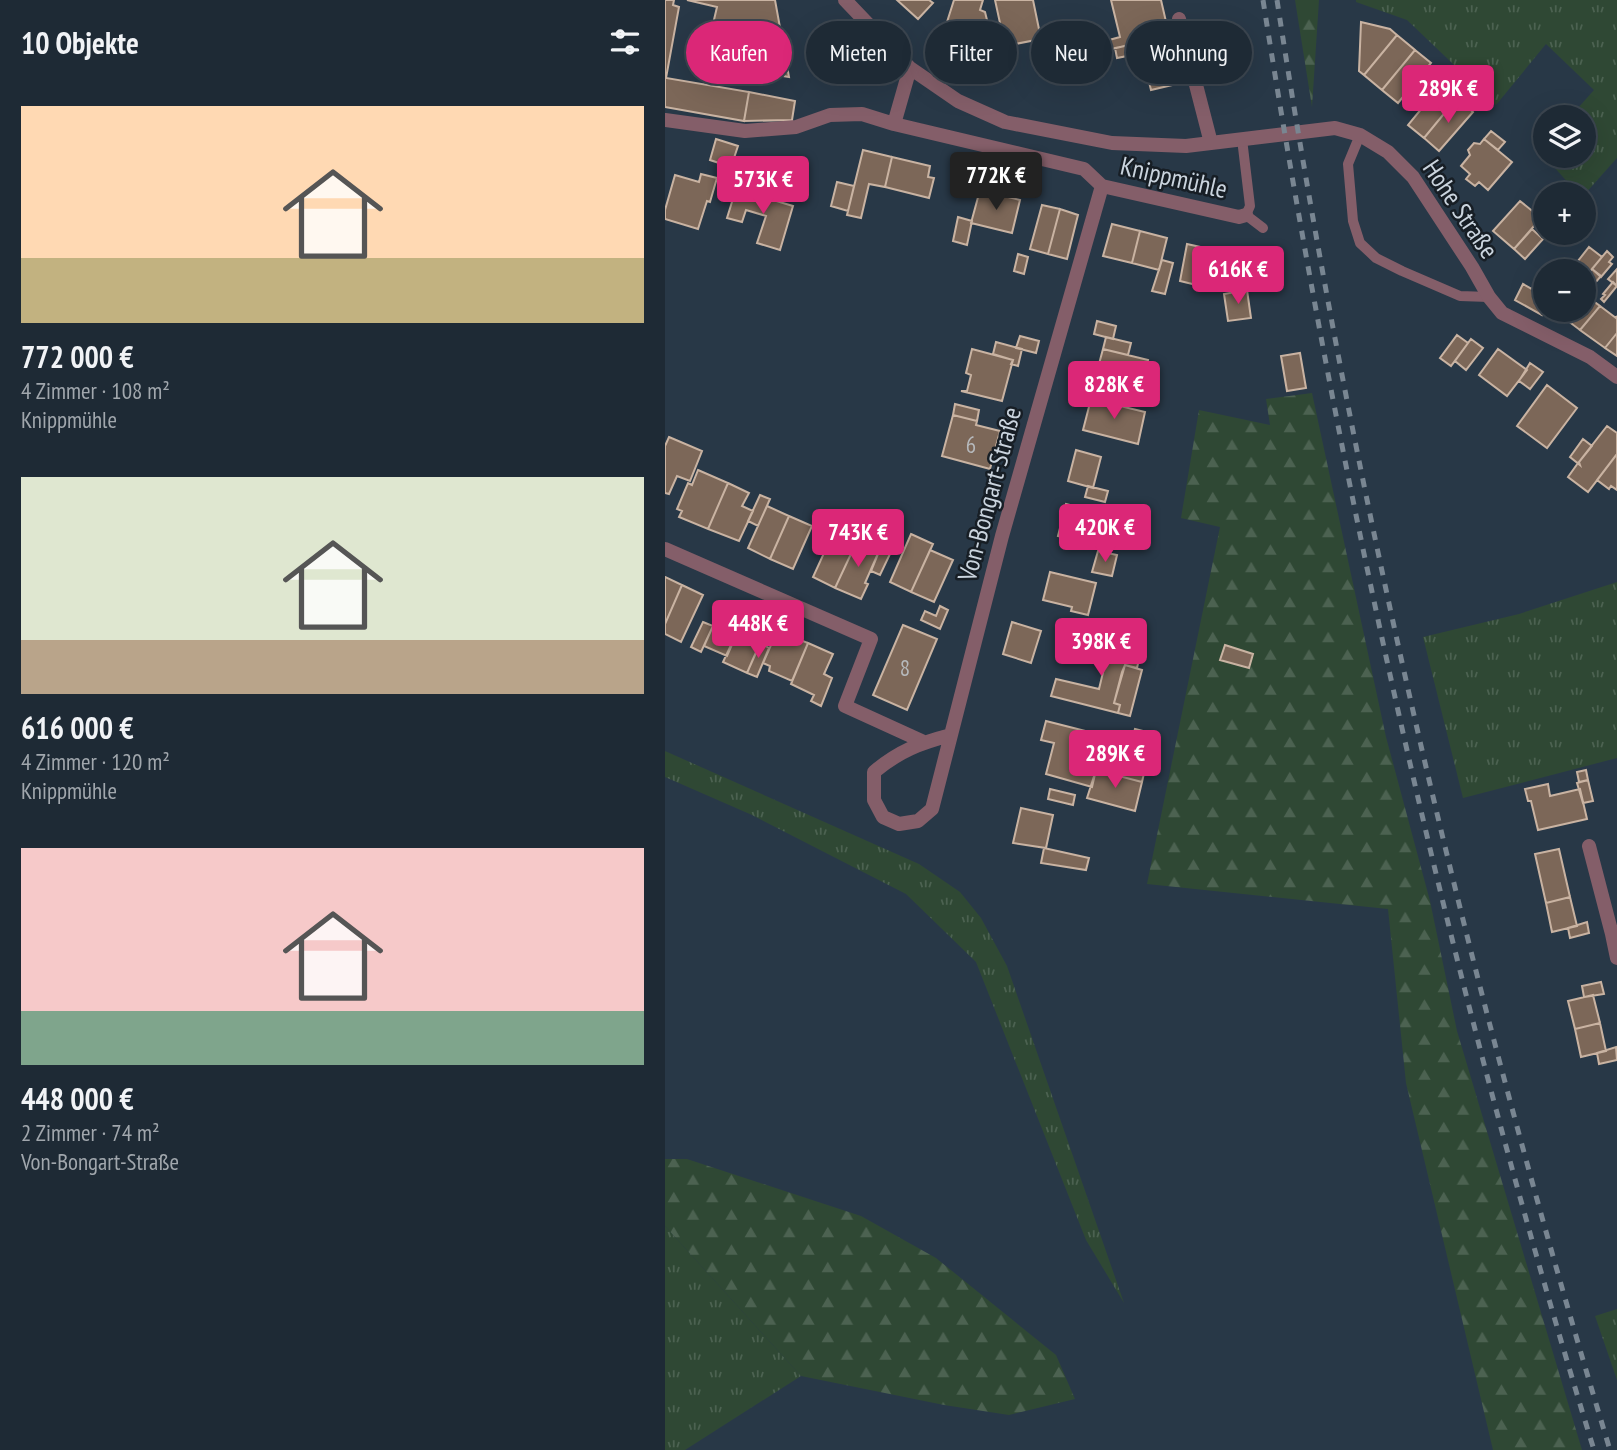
<!DOCTYPE html>
<html lang="de">
<meta charset="utf-8">
<style>
:root{--surface:#1e2a35;--page:#2b3641;--text:#f1f3f6;--muted:#a1a7ad;--line:#3c4650;--accent:#db2777}
body{margin:0;font-family:"PT Sans Narrow",sans-serif;background:var(--page);color:var(--text);height:100vh;display:flex;flex-direction:column;font-size:26px;white-space:nowrap}
*{box-sizing:border-box;margin:0}
p{font-size:23px;color:var(--muted)}
.icon{flex:none;width:38px;height:38px;fill:none;stroke:currentColor;stroke-width:2;stroke-linecap:round;stroke-linejoin:round}
.map{position:relative;flex:1;overflow:hidden}
.sheet{display:flex;flex-direction:column;background:var(--surface);width:665px}
.sheet>*{flex:none}
.hud{position:absolute;left:21px;top:21px;width:665px;height:63px;display:flex;gap:14px}
.tools{position:absolute;left:868px;top:105px;display:grid;gap:14px}
.tools a{display:grid;place-items:center;width:63px;height:63px;border-radius:50%;background:var(--surface);box-shadow:0 7px 28px #0002,0 0 0 2px var(--line);font-size:35px}
.price{position:absolute;translate:-50% -60px;padding:0 16px;border-radius:7px;background:var(--accent);color:#fff;font-size:23px;line-height:46px;filter:drop-shadow(0 2px 4px #0008)}
.price::after{content:'';position:absolute;left:50%;top:42px;width:21px;height:16px;margin-left:-10px;background:inherit;clip-path:polygon(0 0,100% 0,50% 100%)}
.price.on{background:#222;color:#fff}
ul{padding:0;list-style:none}
li{display:grid;align-content:center;gap:14px;height:371px;padding:0 21px}
li span{display:grid;place-items:center;height:217px;border-radius:0px;color:#555}
li>.icon{margin-inline-start:auto}
span .icon{width:126px;height:126px;fill:#fffc;stroke-width:1}
li b{font-size:30px}
h2{display:flex;justify-content:space-between;align-items:center;height:84px;padding:0 21px;font-size:30px}
.pill{padding:0 24px;border-radius:32px;background:var(--surface);box-shadow:0 7px 28px #0002,0 0 0 2px var(--line);font-size:24px;line-height:63px}
.pill.on{background:var(--accent);color:#fff}
main{display:flex;flex:1;min-height:0}
.map>svg:first-child{display:block}
</style>
<main>
<section class="sheet">
<h2>10 Objekte<svg class="icon" aria-label="filters" viewBox="0 0 24 24"><path d="M4 7h16M4 17h16"/><circle cx="9" cy="7" r="2"/><circle cx="15" cy="17" r="2"/></svg></h2>
<ul>
<li><span style="background:linear-gradient(#ffd9b3 70%,#c2b280 0)"><svg class="icon" aria-label="home" viewBox="0 0 24 24"><path d="M3 11l9-7 9 7M6 9v11h12V9"/></svg></span><div><b>772 000 €</b><p>4 Zimmer · 108 m²</p><p>Knippmühle</p></div></li>
<li><span style="background:linear-gradient(#dfe7d0 75%,#b9a48a 0)"><svg class="icon" aria-label="home" viewBox="0 0 24 24"><path d="M3 11l9-7 9 7M6 9v11h12V9"/></svg></span><div><b>616 000 €</b><p>4 Zimmer · 120 m²</p><p>Knippmühle</p></div></li>
<li><span style="background:linear-gradient(#f6c9c9 75%,#7fa58c 0)"><svg class="icon" aria-label="home" viewBox="0 0 24 24"><path d="M3 11l9-7 9 7M6 9v11h12V9"/></svg></span><div><b>448 000 €</b><p>2 Zimmer · 74 m²</p><p>Von-Bongart-Straße</p></div></li>
</ul>
</section>
<div class="map">
<svg width="952" height="1450" viewBox="0 0 952 1450">
<defs>
<pattern id="grass-tufts" width="24" height="20" patternUnits="userSpaceOnUse" patternTransform="scale(1.75)"><rect width="24" height="20" fill="#2f4834"/><path d="M3 7l-1-3M5 7V3M7 7l1-3M15 17l-1-3M17 17v-4M19 17l1-3" fill="none" stroke="#4c6251"/></pattern>
<pattern id="forest-firs" width="22" height="20" patternUnits="userSpaceOnUse" patternTransform="scale(1.75)"><rect width="22" height="20" fill="#2f4834"/><path d="M5 1l3.5 6h-7zM16 11l3.5 6h-7z" fill="#4c6251"/></pattern>
</defs>
<rect width="100%" height="100%" fill="#283847"/>
<path fill="url(#grass-tufts)" d="M 691,0 L 952,0 L 952,158 L 919,195 L 913,194 L 875,151 L 880,146 L 880,156 L 919,156 L 919,117 L 905,117 L 929,90 L 881,44 L 831,105 L 742,20 L 691,2 Z
M 952,582 L 952,758 L 798,798 L 758,637 L 854,614 Z
M 0,751 L 254,864 L 295,892 L 316,918 L 342,966 L 459,1303 L 421,1240 L 311,962 L 241,894 L 87,815 L 0,777 Z
M 0,1226 L 136,1376 L 20,1450 L 0,1450 Z
M 952,1309 L 952,1380 L 930,1316 Z"/>
<path fill="url(#forest-firs)" d="M 630,0 L 654,0 L 647,107 Z
M 647,393 L 721,737 L 765,901 L 792,1031 L 917,1450 L 828,1450 L 741,1083 L 723,909 L 482,884 L 555,527 L 516,518 L 534,410 L 605,425 L 601,399 Z
M 0,1159 L 22,1159 L 196,1216 L 271,1258 L 391,1355 L 410,1399 L 344,1415 L 279,1405 L 136,1376 L 0,1226 Z"/>
<path fill="#7c6758" stroke="#c9b3a2" stroke-width="2" d="M 0,0 L 9,0 L 8,5 L 14,7 L 1,78 L 84,92 L 79,121 L 0,107 Z
M 22,0 L 110,0 L 124,77 L 100,73 L 66,57 L 68,47 L 44,41 L 52,7 Z
M 232,0 L 264,0 L 268,3 L 253,19 Z
M 289,0 L 318,0 L 315,10 L 320,12 L 328,44 L 325,53 L 304,46 L 302,53 L 275,44 Z
M 330,0 L 368,0 L 375,34 L 387,32 L 391,53 L 379,55 L 376,39 L 340,46 Z
M 446,0 L 496,0 L 502,26 L 474,33 L 476,42 L 447,49 L 444,40 L 455,37 Z
M 696,22 L 725,29 L 732,35 L 699,75 L 694,71 Z
M 732,35 L 750,50 L 717,90 L 699,75 Z
M 427,41 L 434,71 L 409,78 L 402,47 Z
M 479,42 L 481,52 L 508,46 L 516,83 L 486,90 L 477,53 L 452,58 L 450,48 Z
M 750,50 L 766,63 L 733,103 L 717,90 Z
M 776,85 L 792,98 L 759,138 L 743,125 Z
M 84,92 L 130,101 L 127,120 L 79,121 Z
M 792,98 L 808,112 L 774,151 L 759,138 Z
M 826,131 L 840,142 L 833,150 L 819,139 Z
M 51,139 L 73,146 L 66,167 L 45,160 Z
M 819,139 L 847,162 L 823,190 L 814,182 L 810,186 L 801,179 L 805,174 L 796,166 L 805,155 L 803,150 L 809,143 L 815,144 Z
M 198,150 L 227,157 L 220,187 L 204,184 L 196,218 L 182,215 Z
M 227,157 L 265,166 L 263,177 L 269,178 L 264,198 L 220,187 Z
M 36,174 L 52,178 L 45,202 L 42,201 L 33,229 L 0,219 L 0,210 L 10,175 L 34,182 Z
M 172,182 L 189,186 L 183,211 L 166,206 Z
M 71,189 L 128,206 L 115,250 L 92,243 L 101,216 L 81,210 L 77,222 L 62,218 Z
M 315,190 L 355,200 L 347,233 L 306,223 Z
M 855,201 L 876,218 L 849,249 L 828,231 Z
M 377,205 L 395,209 L 383,254 L 365,249 Z
M 395,209 L 413,215 L 402,259 L 383,254 Z
M 293,217 L 307,221 L 302,245 L 288,241 Z
M 447,224 L 475,231 L 467,263 L 438,256 Z
M 867,229 L 878,239 L 860,259 L 849,249 Z
M 475,231 L 502,238 L 494,270 L 467,263 Z
M 522,244 L 540,248 L 538,253 L 559,258 L 552,290 L 515,281 Z
M 924,247 L 937,257 L 919,279 L 919,271 L 905,271 Z
M 942,251 L 948,257 L 944,262 L 947,264 L 936,277 L 927,269 Z
M 353,254 L 363,257 L 359,274 L 349,271 Z
M 497,260 L 508,263 L 500,294 L 487,291 Z
M 927,269 L 936,276 L 920,295 L 935,306 L 915,330 L 891,312 L 893,310 L 919,310 L 919,279 Z
M 952,269 L 952,286 L 943,279 Z
M 870,282 L 880,287 L 880,309 L 877,315 L 850,300 L 858,284 L 867,289 Z
M 948,282 L 952,286 L 939,302 L 936,299 L 940,295 L 938,294 Z
M 582,290 L 586,318 L 563,321 L 559,294 Z
M 935,306 L 951,318 L 952,316 L 952,333 L 940,348 L 915,330 Z
M 432,321 L 451,326 L 448,339 L 429,334 Z
M 952,333 L 952,356 L 940,348 Z
M 792,335 L 803,343 L 786,366 L 775,358 Z
M 355,336 L 374,341 L 371,353 L 351,348 Z
M 441,337 L 466,343 L 463,355 L 438,349 Z
M 806,339 L 818,348 L 801,370 L 790,361 Z
M 331,342 L 357,349 L 353,366 L 346,364 L 348,360 L 328,354 Z
M 307,349 L 348,360 L 337,401 L 296,391 L 302,391 L 306,375 L 301,373 Z
M 438,349 L 483,360 L 475,391 L 430,379 Z
M 833,349 L 862,370 L 842,396 L 814,375 Z
M 635,353 L 641,388 L 622,391 L 616,356 Z
M 865,363 L 878,372 L 865,389 L 854,381 Z
M 882,385 L 912,408 L 882,448 L 852,426 Z
M 426,399 L 480,412 L 473,444 L 418,430 Z
M 290,404 L 314,410 L 312,421 L 288,415 Z
M 288,415 L 312,421 L 311,425 L 335,431 L 325,469 L 277,456 Z
M 942,426 L 952,433 L 952,454 L 923,492 L 903,477 L 913,463 L 915,465 L 914,462 Z
M 4,437 L 37,451 L 25,481 L 12,476 L 4,494 L 0,493 L 0,446 Z
M 918,439 L 927,446 L 914,462 L 915,465 L 905,457 Z
M 411,450 L 436,457 L 428,488 L 403,481 Z
M 952,454 L 952,490 L 946,486 L 944,489 L 932,480 Z
M 33,470 L 63,483 L 43,529 L 14,517 L 17,511 L 12,509 L 23,483 L 27,485 Z
M 63,483 L 84,493 L 77,506 L 88,511 L 74,541 L 43,529 Z
M 423,486 L 443,491 L 440,502 L 420,497 Z
M 95,495 L 105,499 L 93,526 L 83,521 Z
M 401,504 L 445,515 L 437,547 L 393,536 Z
M 102,506 L 124,516 L 105,559 L 83,548 Z
M 124,516 L 147,526 L 128,569 L 105,559 Z
M 160,525 L 170,529 L 160,550 L 150,545 Z
M 170,529 L 193,539 L 170,588 L 148,577 Z
M 246,534 L 268,544 L 246,592 L 225,582 Z
M 193,539 L 215,549 L 200,583 L 203,584 L 196,599 L 170,588 Z
M 215,549 L 225,554 L 215,575 L 206,571 Z
M 265,550 L 288,560 L 269,602 L 246,592 Z
M 433,551 L 452,555 L 447,576 L 427,572 Z
M 385,572 L 431,583 L 423,615 L 406,611 L 407,607 L 378,600 Z
M 0,577 L 17,585 L 0,624 Z
M 17,585 L 38,595 L 16,642 L 0,634 L 0,624 Z
M 58,604 L 81,613 L 62,656 L 39,646 Z
M 275,606 L 283,610 L 275,629 L 256,620 L 260,611 L 271,616 Z
M 81,613 L 104,624 L 82,673 L 58,662 Z
M 38,622 L 48,626 L 36,652 L 26,647 Z
M 347,622 L 376,631 L 366,663 L 338,654 Z
M 238,625 L 272,639 L 242,710 L 208,695 Z
M 120,634 L 143,643 L 127,681 L 104,671 L 105,666 L 98,663 L 110,636 L 118,640 Z
M 431,639 L 476,651 L 472,668 L 460,665 L 457,672 L 449,703 L 455,705 L 453,713 L 386,696 L 391,679 L 434,689 L 441,660 L 426,657 Z
M 95,643 L 104,648 L 92,677 L 82,673 Z
M 143,643 L 168,654 L 159,674 L 167,678 L 156,706 L 146,701 L 149,695 L 126,684 Z
M 560,645 L 588,654 L 584,668 L 555,660 Z
M 460,665 L 477,670 L 465,716 L 453,713 L 455,705 L 449,703 Z
M 381,721 L 440,736 L 436,750 L 481,765 L 477,782 L 431,770 L 427,787 L 381,774 L 389,743 L 376,740 Z
M 470,729 L 494,735 L 488,760 L 463,754 Z
M 431,770 L 477,782 L 470,811 L 422,798 Z
M 921,770 L 923,780 L 914,782 L 912,772 Z
M 923,780 L 928,801 L 918,803 L 912,783 Z
M 883,784 L 885,796 L 915,789 L 922,819 L 873,830 L 866,801 L 863,801 L 860,789 Z
M 385,789 L 410,795 L 408,805 L 383,799 Z
M 356,808 L 388,815 L 381,848 L 348,843 Z
M 379,848 L 424,858 L 421,870 L 376,863 Z
M 894,849 L 905,897 L 881,903 L 870,854 Z
M 905,897 L 912,926 L 887,932 L 881,903 Z
M 922,922 L 924,933 L 905,938 L 903,928 Z
M 936,982 L 939,994 L 919,997 L 917,986 Z
M 928,995 L 935,1023 L 910,1029 L 903,1001 Z
M 935,1023 L 941,1051 L 916,1057 L 910,1029 Z
M 951,1047 L 952,1060 L 934,1064 L 932,1053 Z"/>
<g fill="none" stroke-linecap="round" stroke-linejoin="round">
<path stroke="#845e69" stroke-width="10" d="M 695,135 L 683,164 L 688,221 L 695,243 L 711,258 L 737,271 L 795,296 L 824,297
M 577,139 L 585,206 L 581,215 L 598,228"/>
<path stroke="#845e69" stroke-width="14" d="M 180,0 L 245,68 L 293,101 L 340,122 L 447,143 L 521,146 L 670,128 L 695,135 L 723,152 L 748,177 L 807,267 L 824,297 L 837,313 L 925,357 L 952,377
M 514,19 L 546,143
M 0,120 L 80,131 L 131,127 L 165,115 L 197,114 L 229,124 L 419,169 L 437,186 L 574,217 L 581,215
M 229,124 L 245,68
M 0,549 L 206,639 L 180,706 L 259,742
M 286,735 C 255,743 234,751 209,772 L 209,800 L 218,817 L 234,824 L 253,821 L 267,809 L 337,536 L 437,186
M 924,846 L 947,934
M 952,932 L 947,934 L 952,958"/>
<path stroke="#798692" stroke-width="5" stroke-dasharray="9 9" stroke-linecap="butt" d="M 598,0 C 675,490 783,976 929,1450
M 612,0 C 687,490 801,976 945,1450"/>
</g>
<g text-anchor="middle" dominant-baseline="central" stroke-width="5" stroke-linejoin="round" paint-order="stroke">
<g font-size="23" fill="#b6b9bc">
<text x="306" y="444">6</text>
<text x="240" y="667">8</text>
</g>
<g font-size="26" fill="#cad4de" stroke="#171e25">
<text transform="translate(509 177) rotate(13)">Knippmühle</text>
<text transform="translate(796 209) rotate(56)">Hohe Straße</text>
<text transform="translate(324 494) rotate(-75)">Von-Bongart-Straße</text>
</g>
</g>
</svg>
<div class="tools">
<a><svg class="icon" aria-label="layers" viewBox="0 0 24 24"><path d="M12 4l9 5-9 5-9-5zM3 14l9 5 9-5"/></svg></a>
<a>+</a>
<a>−</a>
</div>
<b class="price" style="left:783px;top:125px">289K €</b>
<b class="price on" style="left:331px;top:212px">772K €</b>
<b class="price" style="left:98px;top:216px">573K €</b>
<b class="price" style="left:573px;top:306px">616K €</b>
<b class="price" style="left:449px;top:421px">828K €</b>
<b class="price" style="left:440px;top:564px">420K €</b>
<b class="price" style="left:193px;top:569px">743K €</b>
<b class="price" style="left:93px;top:660px">448K €</b>
<b class="price" style="left:436px;top:678px">398K €</b>
<b class="price" style="left:450px;top:790px">289K €</b>
<div class="hud">
<a class="pill on">Kaufen</a>
<a class="pill">Mieten</a>
<a class="pill">Filter</a>
<a class="pill">Neu</a>
<a class="pill">Wohnung</a>
</div>
</div>
</main>
